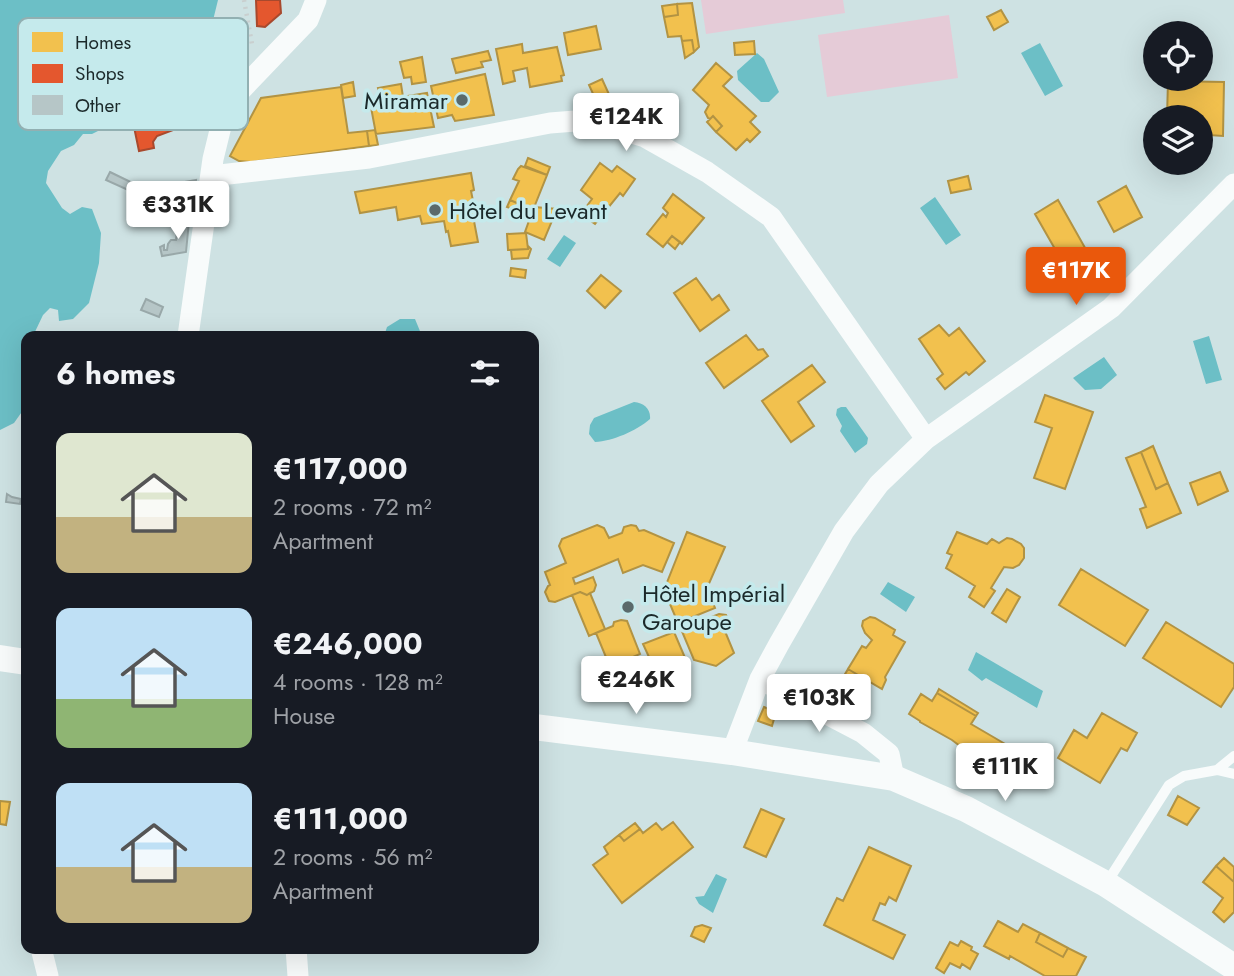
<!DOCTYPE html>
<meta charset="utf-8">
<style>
:root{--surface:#171b24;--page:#20242c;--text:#f1f3f6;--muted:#9ea1a6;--accent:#ea580c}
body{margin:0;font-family:Jost,sans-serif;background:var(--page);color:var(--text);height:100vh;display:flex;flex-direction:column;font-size:26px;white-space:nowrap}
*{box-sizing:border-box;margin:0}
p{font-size:23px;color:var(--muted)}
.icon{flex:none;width:38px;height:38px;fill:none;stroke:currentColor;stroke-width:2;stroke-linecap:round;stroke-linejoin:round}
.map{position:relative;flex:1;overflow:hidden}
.sheet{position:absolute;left:21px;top:331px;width:518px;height:623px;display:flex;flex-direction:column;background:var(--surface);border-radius:14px;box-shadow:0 7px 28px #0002}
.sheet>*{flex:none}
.fabs{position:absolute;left:1143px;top:21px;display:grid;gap:14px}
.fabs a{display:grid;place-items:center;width:70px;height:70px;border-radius:50%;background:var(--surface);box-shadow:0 7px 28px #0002;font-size:35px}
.price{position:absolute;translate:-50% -60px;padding:0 16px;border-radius:7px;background:#fff;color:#222;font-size:23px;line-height:46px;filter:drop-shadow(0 2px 4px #0008)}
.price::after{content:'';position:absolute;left:50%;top:42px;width:21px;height:16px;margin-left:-10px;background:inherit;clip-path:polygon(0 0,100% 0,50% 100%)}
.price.current{background:var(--accent);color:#fff}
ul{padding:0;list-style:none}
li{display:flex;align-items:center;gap:21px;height:175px;padding:0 35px}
li span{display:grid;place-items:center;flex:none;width:196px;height:140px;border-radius:14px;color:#555}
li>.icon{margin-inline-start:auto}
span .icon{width:84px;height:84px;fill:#fffc;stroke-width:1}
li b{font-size:30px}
h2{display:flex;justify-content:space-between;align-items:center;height:84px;padding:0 35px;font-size:30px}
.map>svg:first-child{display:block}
</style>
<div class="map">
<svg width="1234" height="976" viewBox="0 0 1234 976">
<rect width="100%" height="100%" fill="#cee2e3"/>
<path fill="#e5cbd7" d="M 701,0 L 843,0 L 845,13 L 706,34 Z
M 949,15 L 958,78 L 827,97 L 818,35 Z"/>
<path fill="#6cbfc6" d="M 0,0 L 218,0 L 204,57 L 186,54 L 137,83 L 123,84 L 102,129 L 92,134 L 83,134 L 74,145 L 61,151 L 48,171 L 46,183 L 62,208 L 70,214 L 82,207 L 92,209 L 101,233 L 99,263 L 89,303 L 73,319 L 59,321 L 58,310 L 50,308 L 43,315 L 33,336 L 26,336 L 26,406 L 14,423 L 0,430 Z
M 1040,43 L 1063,86 L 1045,96 L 1021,53 Z
M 757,53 L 764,59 L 779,92 L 769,102 L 761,102 L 738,80 L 737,71 Z
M 935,197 L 961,235 L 946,245 L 920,208 Z
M 564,235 L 576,243 L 560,267 L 547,259 Z
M 400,319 L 415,319 L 422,336 L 384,336 L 387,327 Z
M 1209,336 L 1222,380 L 1206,384 L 1193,341 Z
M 1104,357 L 1117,375 L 1101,389 L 1085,390 L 1073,378 Z
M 634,402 C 644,403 651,409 650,419 C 636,431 613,441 595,442 L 589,434 L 590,425 L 594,418 Z
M 841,407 L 846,407 L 868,438 L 867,444 L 855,453 L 840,431 L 842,426 L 836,415 L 837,409 Z
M 888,582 L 915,597 L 906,612 L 880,594 Z
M 976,652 L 1043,691 L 1037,708 L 986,678 L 982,681 L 968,670 Z
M 716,874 L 727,879 L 713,913 L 699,904 L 695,897 L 704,896 Z"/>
<path fill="#f2c14e" stroke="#b29343" stroke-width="2" d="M 692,3 L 699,47 L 694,52 L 692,40 L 682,41 L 681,36 L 668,37 L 664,17 L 678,15 L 677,4 Z
M 677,4 L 678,15 L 664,17 L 662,6 Z
M 1001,10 L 1008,22 L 994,30 L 987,17 Z
M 596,26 L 601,49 L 568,55 L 564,33 Z
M 692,40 L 694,52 L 685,58 L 682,41 Z
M 754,41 L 755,54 L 735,55 L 734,43 Z
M 522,44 L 523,53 L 557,47 L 564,75 L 561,76 L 562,81 L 530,87 L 527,68 L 513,71 L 515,81 L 503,84 L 496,49 Z
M 488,51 L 491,60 L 481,62 L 483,67 L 456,73 L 452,59 Z
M 422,57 L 426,82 L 412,84 L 411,77 L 404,78 L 400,62 Z
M 716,63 L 732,77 L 723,86 L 756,116 L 750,122 L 760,132 L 750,142 L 747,139 L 736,150 L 716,132 L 722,126 L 713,116 L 710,119 L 708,118 L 705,112 L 709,105 L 693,90 Z
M 485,74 L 494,115 L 455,121 L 452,115 L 438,118 L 431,86 Z
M 602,79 L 612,101 L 599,107 L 589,85 Z
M 1168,81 L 1224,82 L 1223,136 L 1209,135 L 1209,147 L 1200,147 L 1200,117 L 1167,117 Z
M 353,82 L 355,96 L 343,98 L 341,85 Z
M 401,84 L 403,97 L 381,100 L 378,88 Z
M 341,87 L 348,133 L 367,131 L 369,146 L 251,162 L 239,161 L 230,156 L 261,98 Z
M 427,93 L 434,127 L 376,134 L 370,102 Z
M 713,116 L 722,126 L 716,132 L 707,122 Z
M 375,130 L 378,145 L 369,146 L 367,131 Z
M 528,158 L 550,167 L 547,175 L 525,166 Z
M 600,163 L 612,172 L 617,166 L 635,179 L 623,196 L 620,193 L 595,224 L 581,214 L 592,199 L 581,190 Z
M 521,166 L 547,175 L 533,210 L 510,200 L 519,181 L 513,179 L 518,169 Z
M 471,173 L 474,190 L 471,191 L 476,216 L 473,216 L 478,242 L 451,246 L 448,231 L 446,232 L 444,221 L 422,224 L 420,216 L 398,220 L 396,207 L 360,213 L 355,192 Z
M 968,176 L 971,189 L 951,193 L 948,181 Z
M 1126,186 L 1142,217 L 1114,232 L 1098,202 Z
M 673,194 L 704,218 L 682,244 L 672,236 L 663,247 L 647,234 L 663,214 L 666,217 L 668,213 L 663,208 Z
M 510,200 L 533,210 L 531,216 L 507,207 Z
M 1058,200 L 1093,262 L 1076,272 L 1068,259 L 1063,263 L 1035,214 Z
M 534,207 L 557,209 L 544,240 L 525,232 Z
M 526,233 L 528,249 L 508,250 L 507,234 Z
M 672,236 L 680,242 L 675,249 L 667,242 Z
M 528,246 L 531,249 L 528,258 L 512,259 L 511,250 L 528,249 Z
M 511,268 L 526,270 L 525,278 L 510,276 Z
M 601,275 L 621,291 L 605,308 L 587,291 Z
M 696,278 L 712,300 L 719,295 L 729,310 L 700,331 L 674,293 Z
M 939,325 L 949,336 L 959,328 L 985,361 L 969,375 L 966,372 L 945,389 L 937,379 L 943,374 L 919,339 Z
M 746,335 L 758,350 L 763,349 L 768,356 L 724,388 L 706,363 Z
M 812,365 L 825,382 L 798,402 L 814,426 L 791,442 L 762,401 Z
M 1045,395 L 1093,412 L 1065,489 L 1034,478 L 1052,428 L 1035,422 Z
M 1153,446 L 1168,483 L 1156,489 L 1141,452 Z
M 1141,452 L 1156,489 L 1168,483 L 1181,513 L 1147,528 L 1140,509 L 1146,507 L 1126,458 Z
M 1220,472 L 1228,491 L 1198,505 L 1190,483 Z
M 597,525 L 604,528 L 609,538 L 622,533 L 624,527 L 631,525 L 636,526 L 639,531 L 644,530 L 674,543 L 662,572 L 643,565 L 623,573 L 618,559 L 573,578 L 575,584 L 593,577 L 596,585 L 594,591 L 587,595 L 580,592 L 555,602 L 549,601 L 545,592 L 548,586 L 550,585 L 545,572 L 566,563 L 559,546 L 562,539 Z
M 687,532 L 725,547 L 707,588 L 715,608 L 678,623 L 664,590 Z
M 957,532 L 987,544 L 992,539 L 999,543 L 1007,538 L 1012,539 L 1021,544 L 1024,548 L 1024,558 L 1019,565 L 1013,568 L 1004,567 L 991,588 L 995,591 L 984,607 L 969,597 L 975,586 L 946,568 L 952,555 L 947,553 Z
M 1081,569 L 1148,610 L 1125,646 L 1059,605 Z
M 1007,589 L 1020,597 L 1006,622 L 992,613 Z
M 580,592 L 587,595 L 590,593 L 605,629 L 589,636 L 572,595 Z
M 719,614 L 726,615 L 729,622 L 728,628 L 724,629 L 734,653 L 716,666 L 694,660 L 681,629 Z
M 870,617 L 875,618 L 895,630 L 893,635 L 905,642 L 885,677 L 886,680 L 882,689 L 848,669 L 862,646 L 866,648 L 872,640 L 865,633 L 862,626 L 863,621 Z
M 621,620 L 627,621 L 640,654 L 610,667 L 596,633 L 613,626 L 614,622 Z
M 1166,622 L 1234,664 L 1234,687 L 1221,707 L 1143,658 Z
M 674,632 L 686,660 L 684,661 L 686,668 L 661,678 L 653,696 L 615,681 L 612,673 L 649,657 L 643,644 Z
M 848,669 L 868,681 L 859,695 L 840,683 Z
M 939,689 L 978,713 L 976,716 L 937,693 Z
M 937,693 L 976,716 L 971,724 L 1012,748 L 1002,764 L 999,765 L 997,769 L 981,762 L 952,740 L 920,722 L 920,721 L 909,714 L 921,694 L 932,701 Z
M 764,707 L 776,712 L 772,726 L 758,721 Z
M 1102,713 L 1137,733 L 1127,751 L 1121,748 L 1100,783 L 1058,758 L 1074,730 L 1087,738 Z
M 1178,796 L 1199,808 L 1187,825 L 1168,815 Z
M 0,801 L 10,802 L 6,825 L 0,824 Z
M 761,809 L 784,819 L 766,857 L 744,847 Z
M 673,822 L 693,847 L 622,903 L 593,865 L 608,854 L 604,847 L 619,835 L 624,841 L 640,829 L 643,833 L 656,823 L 662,830 Z
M 635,823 L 640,829 L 624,841 L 619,835 Z
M 869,847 L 911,866 L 896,901 L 889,897 L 885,905 L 880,903 L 873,920 L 905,935 L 893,959 L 824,925 L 837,898 L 843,901 Z
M 1224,858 L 1234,867 L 1234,882 L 1216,866 Z
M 1216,866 L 1234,882 L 1234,912 L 1224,922 L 1213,912 L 1223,898 L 1203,882 Z
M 998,921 L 1018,932 L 1023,924 L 1040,933 L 1036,942 L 1063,957 L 1068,948 L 1086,957 L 1076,976 L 1045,976 L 1010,956 L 1009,959 L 984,946 Z
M 702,925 L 711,928 L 704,942 L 691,936 L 695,927 Z
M 1040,933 L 1068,948 L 1063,957 L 1036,942 Z
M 961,941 L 972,947 L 971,950 L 978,954 L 970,969 L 962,964 L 960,968 L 950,963 L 944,973 L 936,968 L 950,942 L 958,946 Z"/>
<path fill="#e4572e" stroke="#a8492d" stroke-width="2" d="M 256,0 L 280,0 L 281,13 L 265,27 L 257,26 Z
M 210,99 L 205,118 L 157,136 L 153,142 L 154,148 L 139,151 L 134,127 Z"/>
<path fill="#b6c6c7" stroke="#99a8a9" stroke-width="2" d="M 110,172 L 145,189 L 148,199 L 106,180 Z
M 196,180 L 191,212 L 179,211 L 179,206 L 176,206 L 172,202 L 172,193 L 147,198 L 145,189 Z
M 178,221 L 189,221 L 186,252 L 162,256 L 160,247 L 164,245 L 164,250 L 167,250 L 168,244 L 171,240 L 176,240 Z
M 146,299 L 163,307 L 159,317 L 141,310 Z
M 7,494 L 12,497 L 21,499 L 20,504 L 6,502 Z"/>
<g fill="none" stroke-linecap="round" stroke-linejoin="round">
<path stroke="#c9cfcf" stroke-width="4.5" stroke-dasharray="2 5" stroke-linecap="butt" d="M 244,0 L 252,44 L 251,45"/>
<path stroke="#f8fbfb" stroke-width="10" d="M 1217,770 L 1234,774
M 1106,884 L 1169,785 L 1184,776 L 1217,770 L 1234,756"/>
<path stroke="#f8fbfb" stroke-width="21" d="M 211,176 L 369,158 L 550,123 L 588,120 L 645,137 L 707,172 L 771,217 L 926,439
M 188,336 L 213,159 L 224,114 L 228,105 L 241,90 L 308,20 L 316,0
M 760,679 L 863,733 L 889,754 L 894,778
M 732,752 L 760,679 L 779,644 L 844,531 L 879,484 L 926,439 L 1111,308 L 1234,184
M 41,948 L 48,976
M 296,948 L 298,976"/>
<path stroke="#f8fbfb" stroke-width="26" d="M 0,658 L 26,662
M 534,727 L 732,752 L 894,778 L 966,809 L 1106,884 L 1234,967"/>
</g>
<g fill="#5a6a6b" stroke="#c5eaec" stroke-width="2.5">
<circle cx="462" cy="100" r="7"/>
<circle cx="435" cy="210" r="7"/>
<circle cx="628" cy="607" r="7"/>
</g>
<g text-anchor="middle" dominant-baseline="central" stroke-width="7" stroke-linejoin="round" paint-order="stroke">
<g font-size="24" fill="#1b292a" stroke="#c5eaec" text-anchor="start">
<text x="448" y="100" text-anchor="end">Miramar</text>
<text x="449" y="210">Hôtel du Levant</text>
<text x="642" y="593">Hôtel Impérial<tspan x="642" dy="28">Garoupe</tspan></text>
</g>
</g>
<rect x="18" y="18" width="230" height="112" rx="10" fill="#c5eaec" stroke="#92b0b2" stroke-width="2"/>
<rect x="32" y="32" width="31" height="20" fill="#f2c14e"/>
<rect x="32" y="64" width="31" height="19" fill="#e4572e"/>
<rect x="32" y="95" width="31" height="20" fill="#b6c6c7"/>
<g font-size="19" fill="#1b292a">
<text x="75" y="49">Homes</text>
<text x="75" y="80">Shops</text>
<text x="75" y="112">Other</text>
</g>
</svg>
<div class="fabs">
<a><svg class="icon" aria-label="locate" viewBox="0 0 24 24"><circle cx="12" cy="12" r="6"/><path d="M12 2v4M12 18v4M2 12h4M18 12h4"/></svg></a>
<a><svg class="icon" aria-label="layers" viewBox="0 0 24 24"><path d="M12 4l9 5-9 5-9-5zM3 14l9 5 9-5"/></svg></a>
</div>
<b class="price" style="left:626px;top:153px">€124K</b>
<b class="price" style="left:178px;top:241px">€331K</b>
<b class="price current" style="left:1076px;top:307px">€117K</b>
<b class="price" style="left:636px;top:716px">€246K</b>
<b class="price" style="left:819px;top:734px">€103K</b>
<b class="price" style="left:1005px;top:803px">€111K</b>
<section class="sheet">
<h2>6 homes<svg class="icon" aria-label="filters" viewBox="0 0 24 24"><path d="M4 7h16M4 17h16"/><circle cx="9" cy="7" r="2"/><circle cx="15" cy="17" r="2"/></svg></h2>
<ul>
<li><span style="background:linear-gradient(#dfe7d0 60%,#c2b280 0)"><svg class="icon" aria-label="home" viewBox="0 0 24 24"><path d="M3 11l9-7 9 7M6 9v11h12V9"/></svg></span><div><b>€117,000</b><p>2 rooms · 72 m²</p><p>Apartment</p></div></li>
<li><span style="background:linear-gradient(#bfe0f5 65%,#8fb573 0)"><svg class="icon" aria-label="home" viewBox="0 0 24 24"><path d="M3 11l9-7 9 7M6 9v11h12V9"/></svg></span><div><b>€246,000</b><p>4 rooms · 128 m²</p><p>House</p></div></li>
<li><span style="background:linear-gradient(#bfe0f5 60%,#c2b280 0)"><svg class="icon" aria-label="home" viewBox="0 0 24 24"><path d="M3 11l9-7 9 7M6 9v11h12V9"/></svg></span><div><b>€111,000</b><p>2 rooms · 56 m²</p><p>Apartment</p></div></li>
</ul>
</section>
</div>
